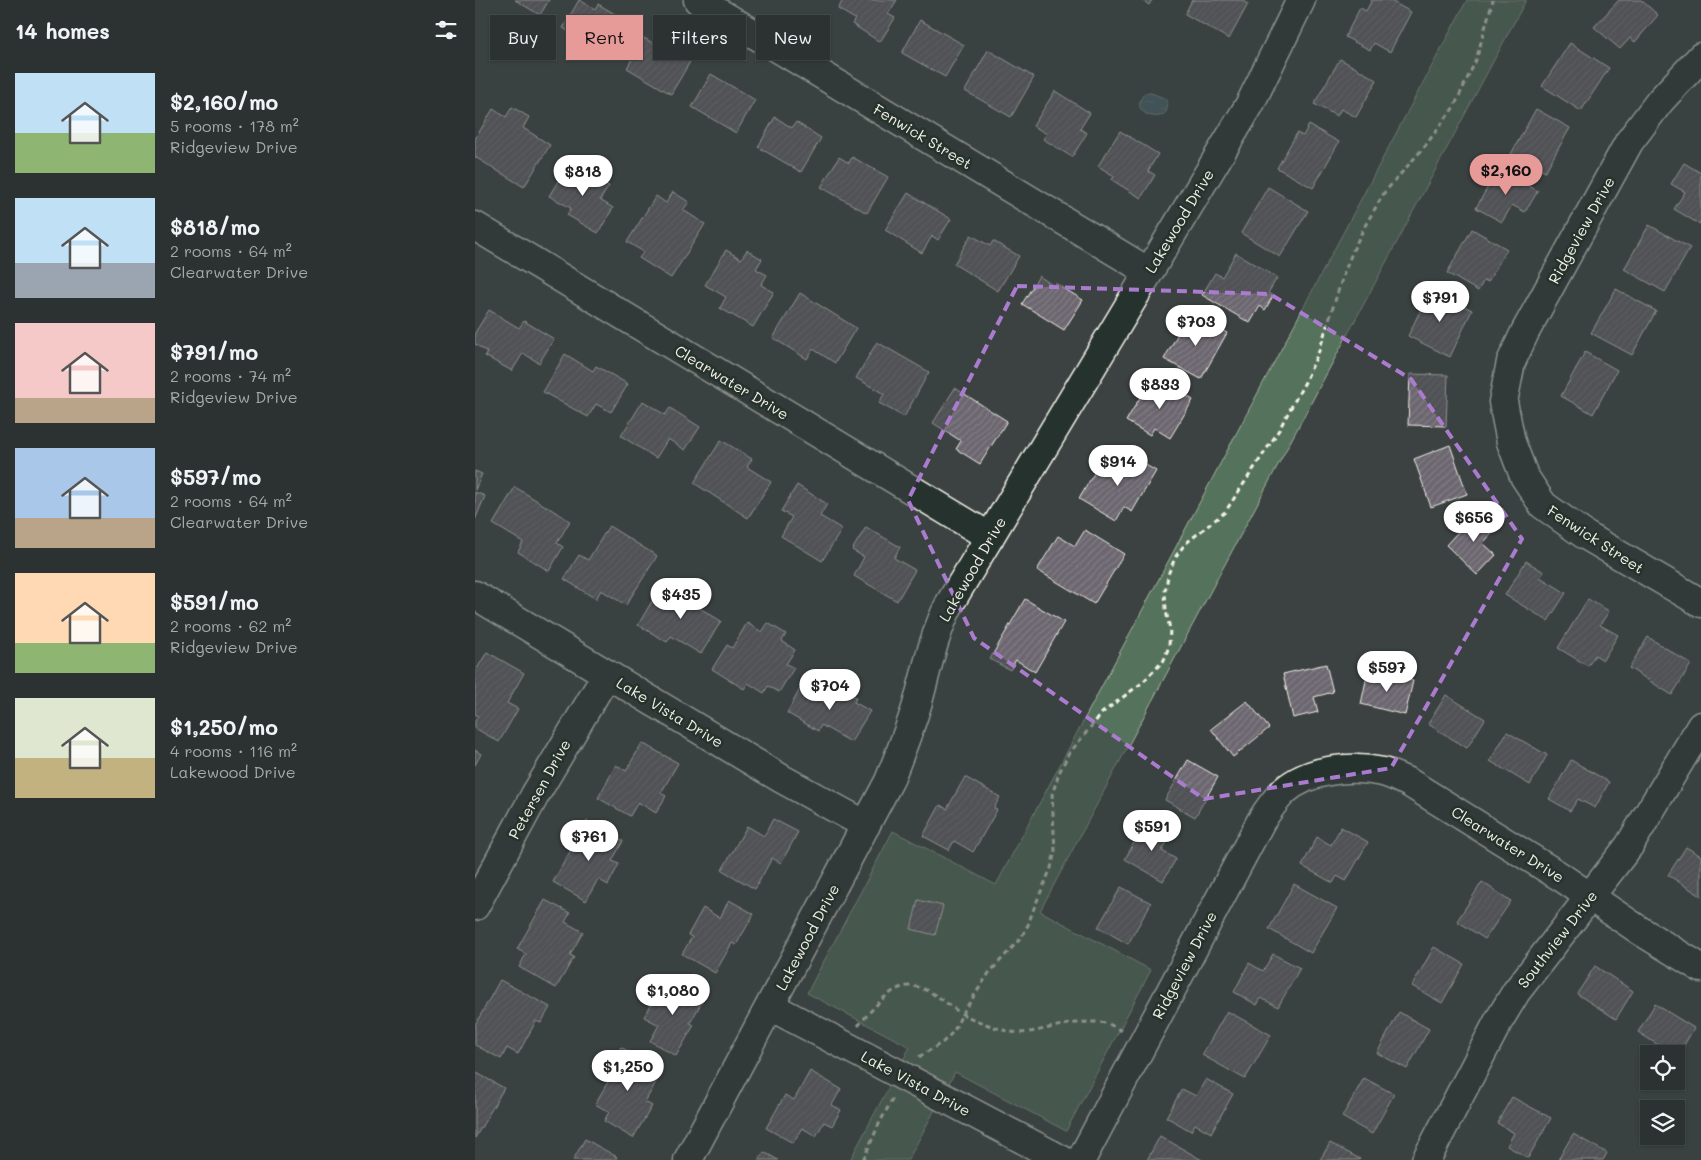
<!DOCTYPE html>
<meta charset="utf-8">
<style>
:root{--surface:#2c3231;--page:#383e3d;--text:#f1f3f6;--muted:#a6aaab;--line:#484d4d;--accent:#e69b98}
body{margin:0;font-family:Mali,sans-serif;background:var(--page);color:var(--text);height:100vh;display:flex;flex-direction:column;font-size:19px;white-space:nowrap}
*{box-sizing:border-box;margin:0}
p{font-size:16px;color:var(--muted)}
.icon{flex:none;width:28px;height:28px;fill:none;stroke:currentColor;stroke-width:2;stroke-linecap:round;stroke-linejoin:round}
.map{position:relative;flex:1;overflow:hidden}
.side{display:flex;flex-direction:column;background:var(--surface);width:475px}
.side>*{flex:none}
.hud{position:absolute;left:15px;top:15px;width:475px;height:45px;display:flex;gap:10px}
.buttons{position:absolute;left:1165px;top:1045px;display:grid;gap:10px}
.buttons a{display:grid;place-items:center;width:45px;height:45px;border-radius:0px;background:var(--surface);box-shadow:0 1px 4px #0004,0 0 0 1px var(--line);font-size:25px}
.price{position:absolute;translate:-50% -42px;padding:0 11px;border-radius:18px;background:#fff;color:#222;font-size:16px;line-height:32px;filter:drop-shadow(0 1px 2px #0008)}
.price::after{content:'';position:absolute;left:50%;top:30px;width:15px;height:11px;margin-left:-8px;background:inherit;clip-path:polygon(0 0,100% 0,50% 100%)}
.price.active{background:var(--accent);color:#111}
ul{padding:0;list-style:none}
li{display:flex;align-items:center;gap:15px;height:125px;padding:0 15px}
li span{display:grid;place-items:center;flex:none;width:140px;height:100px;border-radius:0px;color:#555}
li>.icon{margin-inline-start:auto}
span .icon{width:60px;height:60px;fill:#fffc;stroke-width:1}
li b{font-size:21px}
h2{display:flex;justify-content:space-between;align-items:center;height:60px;padding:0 15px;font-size:21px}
.chip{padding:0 18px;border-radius:0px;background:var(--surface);box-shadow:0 1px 4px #0004,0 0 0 1px var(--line);font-size:18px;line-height:45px}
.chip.active{background:var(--accent);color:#111}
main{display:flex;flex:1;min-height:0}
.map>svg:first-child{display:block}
</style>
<main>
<section class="side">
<h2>14 homes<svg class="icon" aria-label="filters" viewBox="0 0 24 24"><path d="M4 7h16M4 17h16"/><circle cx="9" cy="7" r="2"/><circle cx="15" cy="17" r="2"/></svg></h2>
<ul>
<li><span style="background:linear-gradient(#bfe0f5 60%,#8fb573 0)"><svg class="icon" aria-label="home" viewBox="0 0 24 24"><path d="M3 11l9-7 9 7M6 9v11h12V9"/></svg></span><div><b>$2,160/mo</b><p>5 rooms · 178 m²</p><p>Ridgeview Drive</p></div></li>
<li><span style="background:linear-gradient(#bfe0f5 65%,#9aa5b1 0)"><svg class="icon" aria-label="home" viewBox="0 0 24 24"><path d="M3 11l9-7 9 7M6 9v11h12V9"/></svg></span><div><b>$818/mo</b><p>2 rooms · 64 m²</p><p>Clearwater Drive</p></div></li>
<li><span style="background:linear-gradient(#f6c9c9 75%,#b9a48a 0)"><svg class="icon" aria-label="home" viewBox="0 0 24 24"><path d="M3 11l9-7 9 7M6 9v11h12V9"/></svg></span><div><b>$791/mo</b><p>2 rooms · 74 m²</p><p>Ridgeview Drive</p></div></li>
<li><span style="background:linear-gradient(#a9c7e8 70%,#b9a48a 0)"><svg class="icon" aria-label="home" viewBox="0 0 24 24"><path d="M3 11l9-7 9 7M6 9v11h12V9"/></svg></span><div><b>$597/mo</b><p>2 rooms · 64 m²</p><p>Clearwater Drive</p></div></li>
<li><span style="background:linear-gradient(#ffd9b3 70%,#8fb573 0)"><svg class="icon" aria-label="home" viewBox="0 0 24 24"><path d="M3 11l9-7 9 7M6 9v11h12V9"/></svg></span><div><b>$591/mo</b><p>2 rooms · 62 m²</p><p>Ridgeview Drive</p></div></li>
<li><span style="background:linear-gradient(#dfe7d0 60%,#c2b280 0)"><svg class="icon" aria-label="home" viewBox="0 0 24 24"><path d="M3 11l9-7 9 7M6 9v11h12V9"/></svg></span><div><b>$1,250/mo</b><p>4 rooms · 116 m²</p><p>Lakewood Drive</p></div></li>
</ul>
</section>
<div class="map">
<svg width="1226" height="1160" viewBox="0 0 1226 1160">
<defs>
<pattern id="water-ripples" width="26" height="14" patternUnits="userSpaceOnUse" patternTransform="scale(1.25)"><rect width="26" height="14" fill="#4a6970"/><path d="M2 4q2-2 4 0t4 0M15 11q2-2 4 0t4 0" fill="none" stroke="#657f84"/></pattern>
<pattern id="building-hatch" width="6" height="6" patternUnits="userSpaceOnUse" patternTransform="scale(1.25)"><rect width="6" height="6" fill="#6c6670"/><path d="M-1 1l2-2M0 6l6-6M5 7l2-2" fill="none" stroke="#827c84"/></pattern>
</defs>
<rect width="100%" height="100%" fill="#3b4241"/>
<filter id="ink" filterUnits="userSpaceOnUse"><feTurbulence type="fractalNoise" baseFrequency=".02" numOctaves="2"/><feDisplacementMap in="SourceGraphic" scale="10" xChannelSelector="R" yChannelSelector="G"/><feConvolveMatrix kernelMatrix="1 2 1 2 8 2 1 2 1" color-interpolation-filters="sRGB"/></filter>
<g filter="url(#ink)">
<path fill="#54735b" stroke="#a4b2a2" d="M 992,0 L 1051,0 L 565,911 L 676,970 L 591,1131 L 480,1072 L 433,1160 L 375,1160 L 435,1047 L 332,993 L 418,831 L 521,885 Z"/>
<path fill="url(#water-ripples)" stroke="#8e9fa0" d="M 670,93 L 676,93 L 691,99 C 702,128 648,117 670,93 Z"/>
<path fill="url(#building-hatch)" stroke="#f4f1e8" d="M 40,0 L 74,0 L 65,15 Z
M 104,0 L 120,9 L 123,4 L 150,20 L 131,53 L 88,28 Z
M 368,0 L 422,0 L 413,14 L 420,18 L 405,42 L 377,24 L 380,19 L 363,9 Z
M 667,0 L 677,0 L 674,5 Z
M 717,0 L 766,0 L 773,4 L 754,39 L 710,14 Z
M 897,0 L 914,0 L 936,12 L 915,52 L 899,43 L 895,50 L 870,37 L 885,8 L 891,11 Z
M 1144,0 L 1166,0 L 1183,15 L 1160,42 L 1155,38 L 1145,49 L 1119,27 Z
M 445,20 L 489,45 L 470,77 L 427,53 Z
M 169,38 L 190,50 L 192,46 L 216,60 L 196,94 L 152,68 Z
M 1095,43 L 1134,68 L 1106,111 L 1067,86 Z
M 513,50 L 559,77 L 536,117 L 490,91 Z
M 865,59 L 902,80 L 881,117 L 866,109 L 862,116 L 839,104 Z
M 236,74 L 280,100 L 261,133 L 217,107 Z
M 580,91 L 615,113 L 605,129 L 612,133 L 597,157 L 568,139 L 572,134 L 558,126 Z
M 37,107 L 54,117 L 48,128 L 75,145 L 49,187 L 0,157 L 0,139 L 18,109 L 31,117 Z
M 1061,109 L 1095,128 L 1070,172 L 1036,154 Z
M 300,117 L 317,128 L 321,122 L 346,138 L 326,172 L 283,147 Z
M 834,125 L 864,142 L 838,188 L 802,168 L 822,133 L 828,136 Z
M 645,131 L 683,154 L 673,171 L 680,175 L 666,198 L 637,180 L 639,176 L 623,166 Z
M 364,157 L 374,163 L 377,157 L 413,177 L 392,213 L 346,187 Z
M 94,163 L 134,186 L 125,200 L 138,208 L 123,233 L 92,215 L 96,208 L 74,196 Z
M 1209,163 L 1226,173 L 1226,221 L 1224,224 L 1199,209 L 1210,192 L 1196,184 Z
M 1023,169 L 1063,191 L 1050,212 L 1037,205 L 1027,222 L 1001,208 Z
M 793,187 L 833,211 L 805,257 L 766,233 Z
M 198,192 L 214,202 L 208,210 L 230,224 L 196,278 L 164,258 L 169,252 L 152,242 L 181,196 L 191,203 Z
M 433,193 L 476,219 L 463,240 L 457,236 L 447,253 L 410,230 Z
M 1174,225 L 1215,248 L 1190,292 L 1149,269 Z
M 997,229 L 1032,249 L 1013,282 L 1009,280 L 1003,291 L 972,273 Z
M 496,235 L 515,246 L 518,241 L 544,256 L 523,291 L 479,264 Z
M 251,250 L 266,259 L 272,250 L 287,259 L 281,269 L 292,275 L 286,285 L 299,292 L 278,327 L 245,308 L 251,297 L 230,285 Z
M 761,253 L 802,278 L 793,293 L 798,296 L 790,310 L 785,306 L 775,323 L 727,295 L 740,273 L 747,277 Z
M 564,276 L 579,286 L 580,283 L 608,300 L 589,330 L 547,304 Z
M 1141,289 L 1181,311 L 1157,355 L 1116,333 Z
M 955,290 L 997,310 L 975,357 L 933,336 Z
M 325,293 L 381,328 L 360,363 L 338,349 L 332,359 L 298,338 Z
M 14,310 L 44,328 L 49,321 L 79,339 L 64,363 L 48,353 L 37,371 L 10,356 L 12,352 L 0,344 L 0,333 Z
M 722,316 L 752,333 L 726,379 L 689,359 L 709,323 L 716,327 Z
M 402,342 L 454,372 L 429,417 L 404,403 L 409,394 L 381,378 Z
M 1110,352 L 1142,370 L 1118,414 L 1086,396 Z
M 90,354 L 118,371 L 121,366 L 153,384 L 136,412 L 121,404 L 113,417 L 68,392 Z
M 935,374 L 973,375 L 971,426 L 933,425 Z
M 683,378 L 718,400 L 695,438 L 679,428 L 675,435 L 651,421 L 669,391 L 674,394 Z
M 480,388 L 532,421 L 505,464 L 481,449 L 486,441 L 458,423 Z
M 168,401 L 190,415 L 195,408 L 225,427 L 210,450 L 193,439 L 181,458 L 146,436 Z
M 246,440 L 277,459 L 272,467 L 296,482 L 273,518 L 219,483 Z
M 975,445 L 992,494 L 956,507 L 939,459 Z
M 652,454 L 681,471 L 657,512 L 649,507 L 641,521 L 604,499 L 625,463 L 641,472 Z
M 0,471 L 7,474 L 0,490 Z
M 322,485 L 352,504 L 345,516 L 367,529 L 347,561 L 306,536 L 317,517 L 306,511 Z
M 40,487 L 95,521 L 82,543 L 88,547 L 74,571 L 43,552 L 48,542 L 18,524 Z
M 0,492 L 10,496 L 0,520 Z
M 1002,511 L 1021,529 L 1008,543 L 1021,555 L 1002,575 L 971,545 Z
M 134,526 L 182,556 L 151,605 L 126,590 L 121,599 L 89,579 L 104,555 L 113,560 Z
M 391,527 L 425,547 L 419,558 L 440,570 L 422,601 L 379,576 L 389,557 L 377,550 Z
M 610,530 L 649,554 L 619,604 L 562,570 L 583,536 L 600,546 Z
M 1051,561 L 1069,572 L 1065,577 L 1091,593 L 1073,621 L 1030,595 Z
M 211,587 L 228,598 L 223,607 L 246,621 L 226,654 L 196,636 L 192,642 L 163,625 L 180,596 L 189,601 L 197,589 L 207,595 Z
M 550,599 L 589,622 L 560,672 L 541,660 L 535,670 L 515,659 Z
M 1113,599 L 1134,611 L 1125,625 L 1143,635 L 1128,660 L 1120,655 L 1113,666 L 1083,648 Z
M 272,623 L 287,632 L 293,623 L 311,634 L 307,641 L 320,650 L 311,664 L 319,668 L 304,692 L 293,686 L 289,693 L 273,683 L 269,689 L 237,669 L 252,645 L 257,648 Z
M 1173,637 L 1216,664 L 1197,695 L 1154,668 Z
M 12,652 L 49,673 L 32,703 L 43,709 L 24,742 L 0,728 L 0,721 L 3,716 L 0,714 L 0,672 Z
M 851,664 L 858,692 L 839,697 L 843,712 L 818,718 L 808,674 Z
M 893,671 L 938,681 L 930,715 L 886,704 Z
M 353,681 L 381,698 L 379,702 L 395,711 L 376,742 L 346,725 L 343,731 L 312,713 L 325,689 L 343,699 Z
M 971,695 L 1010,719 L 992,748 L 953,724 Z
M 772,701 L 794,728 L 758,757 L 736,729 Z
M 1032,732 L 1072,755 L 1055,785 L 1015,761 Z
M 167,743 L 203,763 L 186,793 L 191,796 L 181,813 L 163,802 L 155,816 L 123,798 L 141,765 L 151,771 Z
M 0,750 L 6,754 L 0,765 Z
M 713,760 L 743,777 L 720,817 L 690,800 Z
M 1096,760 L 1134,782 L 1120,808 L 1103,799 L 1095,811 L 1074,799 Z
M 490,777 L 525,797 L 519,808 L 522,810 L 498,852 L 479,841 L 474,850 L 448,836 L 465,805 L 472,809 Z
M 298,819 L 323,832 L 306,863 L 297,858 L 280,889 L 247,870 L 272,826 L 289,836 Z
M 112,821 L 148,841 L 137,861 L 144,864 L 133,885 L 123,879 L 111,901 L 78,882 Z
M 671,821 L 696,835 L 687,851 L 701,859 L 688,881 L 650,859 Z
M 866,827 L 893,842 L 871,881 L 862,876 L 858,883 L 827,866 L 842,837 L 856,845 Z
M 1211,847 L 1226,856 L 1226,896 L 1193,875 Z
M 1007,882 L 1036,901 L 1010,939 L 982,921 Z
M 819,884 L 862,908 L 836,953 L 794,929 Z
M 646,887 L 676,903 L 653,944 L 623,927 Z
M 70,900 L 95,913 L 90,922 L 108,932 L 95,955 L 99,957 L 81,988 L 44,967 L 51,954 L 42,949 Z
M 254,900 L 279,914 L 261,945 L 257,943 L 240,973 L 207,954 L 217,937 L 213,935 L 228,908 L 245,918 Z
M 443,900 L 468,906 L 460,935 L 436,929 Z
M 959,947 L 989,964 L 967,1003 L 937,986 Z
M 798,954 L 825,968 L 803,1007 L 786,998 L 782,1005 L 759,992 L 774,963 L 788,971 Z
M 1120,966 L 1158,991 L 1141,1019 L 1102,994 Z
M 190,979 L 228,1000 L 215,1023 L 219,1025 L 201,1056 L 175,1041 L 184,1025 L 169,1017 Z
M 25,980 L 75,1007 L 66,1023 L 61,1021 L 43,1054 L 32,1048 L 26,1059 L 0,1045 L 0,1025 Z
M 1180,1004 L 1219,1028 L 1202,1057 L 1201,1054 L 1197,1054 L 1163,1032 Z
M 752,1011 L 796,1035 L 770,1079 L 727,1055 Z
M 924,1012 L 954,1029 L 932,1069 L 902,1053 Z
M 146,1047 L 187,1071 L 170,1102 L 177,1106 L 158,1138 L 129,1121 L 134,1112 L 120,1104 L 134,1080 L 129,1078 Z
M 335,1071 L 366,1089 L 357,1105 L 366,1110 L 357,1126 L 349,1122 L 341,1136 L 327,1128 L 318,1143 L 291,1128 L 310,1095 L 319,1100 Z
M 0,1072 L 29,1088 L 0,1138 Z
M 889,1078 L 919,1094 L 897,1134 L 867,1117 Z
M 731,1079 L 758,1094 L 736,1133 L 720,1124 L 716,1131 L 691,1117 L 707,1089 L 721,1096 Z
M 1037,1097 L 1076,1118 L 1053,1158 L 1032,1146 L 1039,1133 L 1022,1123 Z
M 1098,1134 L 1132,1153 L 1128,1160 L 1083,1160 Z
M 685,1136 L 727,1160 L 672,1160 Z
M 110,1139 L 142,1157 L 140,1160 L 98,1160 Z
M 855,1143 L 885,1159 L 884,1160 L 845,1160 Z
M 289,1152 L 303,1160 L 284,1160 Z"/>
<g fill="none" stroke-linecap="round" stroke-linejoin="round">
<defs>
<path id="minor" d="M 223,0 L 674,272
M 1226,57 L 1185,101 L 1154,142 L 1050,332 L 1036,362 L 1028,402 L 1036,442 L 1049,476 L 1068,505 L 1110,535 L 1226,603
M 0,226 L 515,537
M 0,595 L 307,779 L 391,825
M 0,906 L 60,795 L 132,674
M 295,1006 L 587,1160
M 213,1160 L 414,781 C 424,756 434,731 442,705 C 452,670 458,636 475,603 L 775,104 L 826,0
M 606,1160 L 786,821 C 793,810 800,800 809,791 C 834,769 876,765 908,772 C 916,774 925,779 933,782 L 1086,877 L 1164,930 L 1226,968
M 951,1160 L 1023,1022 L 1041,992 L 1154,846 L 1226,726"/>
</defs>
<use href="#minor" stroke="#f4f1e8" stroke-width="31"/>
<path stroke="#f4f1e8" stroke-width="3" stroke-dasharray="5 4" stroke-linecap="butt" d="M 383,1026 C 394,1013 414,987 433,986 C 452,984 474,1007 489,1015 C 504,1022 520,1028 536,1032 C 548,1034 562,1031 574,1028 C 589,1024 615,1020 630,1023 C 636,1024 642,1029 647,1031
M 444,1057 L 468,1042 L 479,1031 L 487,1014 L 514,973 L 546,938 L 553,925 L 559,908 L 576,868 L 580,851 L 577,795 L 584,773 L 593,755 L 627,713 L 668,682 L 689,660 L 694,646 L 695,629 L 691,611 L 690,591 L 694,572 L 701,556 L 710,544 L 750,512 L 801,435 L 830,382 L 844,351 L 868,276 L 878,250 L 891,224 L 909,193 L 950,146 L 979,107 L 1001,60 L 1018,0
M 388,1160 L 404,1124 L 418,1098"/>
<use href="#minor" stroke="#26332d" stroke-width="28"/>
</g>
</g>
<path d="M0 0H1226V1160H0ZM 542,286 L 795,294 L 936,379 L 1047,539 L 916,768 L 729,799 L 499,638 L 433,500 Z" fill="#3b4241" fill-opacity=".55" fill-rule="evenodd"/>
<path fill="none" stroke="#ab7bcf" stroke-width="4" stroke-dasharray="10 6" stroke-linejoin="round" d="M 542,286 L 795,294 L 936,379 L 1047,539 L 916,768 L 729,799 L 499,638 L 433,500 Z"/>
<g text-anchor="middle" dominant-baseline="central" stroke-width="5" stroke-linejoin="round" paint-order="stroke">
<g font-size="15" fill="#f4f1e8" stroke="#26332d">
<text transform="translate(448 136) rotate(31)">Fenwick Street</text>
<text transform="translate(704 221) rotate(-59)">Lakewood Drive</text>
<text transform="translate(1106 230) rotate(-61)">Ridgeview Drive</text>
<text transform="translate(257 382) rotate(31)">Clearwater Drive</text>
<text transform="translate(1121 539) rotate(33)">Fenwick Street</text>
<text transform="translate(497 569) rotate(-60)">Lakewood Drive</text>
<text transform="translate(195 712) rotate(31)">Lake Vista Drive</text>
<text transform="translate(64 789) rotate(-61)">Petersen Drive</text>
<text transform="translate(1033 844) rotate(32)">Clearwater Drive</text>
<text transform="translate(332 937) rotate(-62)">Lakewood Drive</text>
<text transform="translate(1082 939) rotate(-52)">Southview Drive</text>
<text transform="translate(709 965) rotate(-62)">Ridgeview Drive</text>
<text transform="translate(441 1083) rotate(28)">Lake Vista Drive</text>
</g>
</g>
</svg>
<div class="buttons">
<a><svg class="icon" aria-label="locate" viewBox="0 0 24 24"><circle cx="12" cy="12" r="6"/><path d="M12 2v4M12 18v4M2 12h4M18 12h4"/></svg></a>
<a><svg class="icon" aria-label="layers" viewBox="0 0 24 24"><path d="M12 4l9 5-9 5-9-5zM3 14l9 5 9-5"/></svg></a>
</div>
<b class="price active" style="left:1031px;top:196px">$2,160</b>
<b class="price" style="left:108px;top:197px">$818</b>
<b class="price" style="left:965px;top:323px">$791</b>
<b class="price" style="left:721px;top:347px">$703</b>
<b class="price" style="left:685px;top:410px">$833</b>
<b class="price" style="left:643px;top:487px">$914</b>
<b class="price" style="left:999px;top:543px">$656</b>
<b class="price" style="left:206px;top:620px">$435</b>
<b class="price" style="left:912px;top:693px">$597</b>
<b class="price" style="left:355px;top:711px">$704</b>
<b class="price" style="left:677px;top:852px">$591</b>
<b class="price" style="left:114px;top:862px">$761</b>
<b class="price" style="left:198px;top:1016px">$1,080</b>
<b class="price" style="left:153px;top:1092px">$1,250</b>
<div class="hud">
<a class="chip">Buy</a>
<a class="chip active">Rent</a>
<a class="chip">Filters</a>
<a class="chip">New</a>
</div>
</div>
</main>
